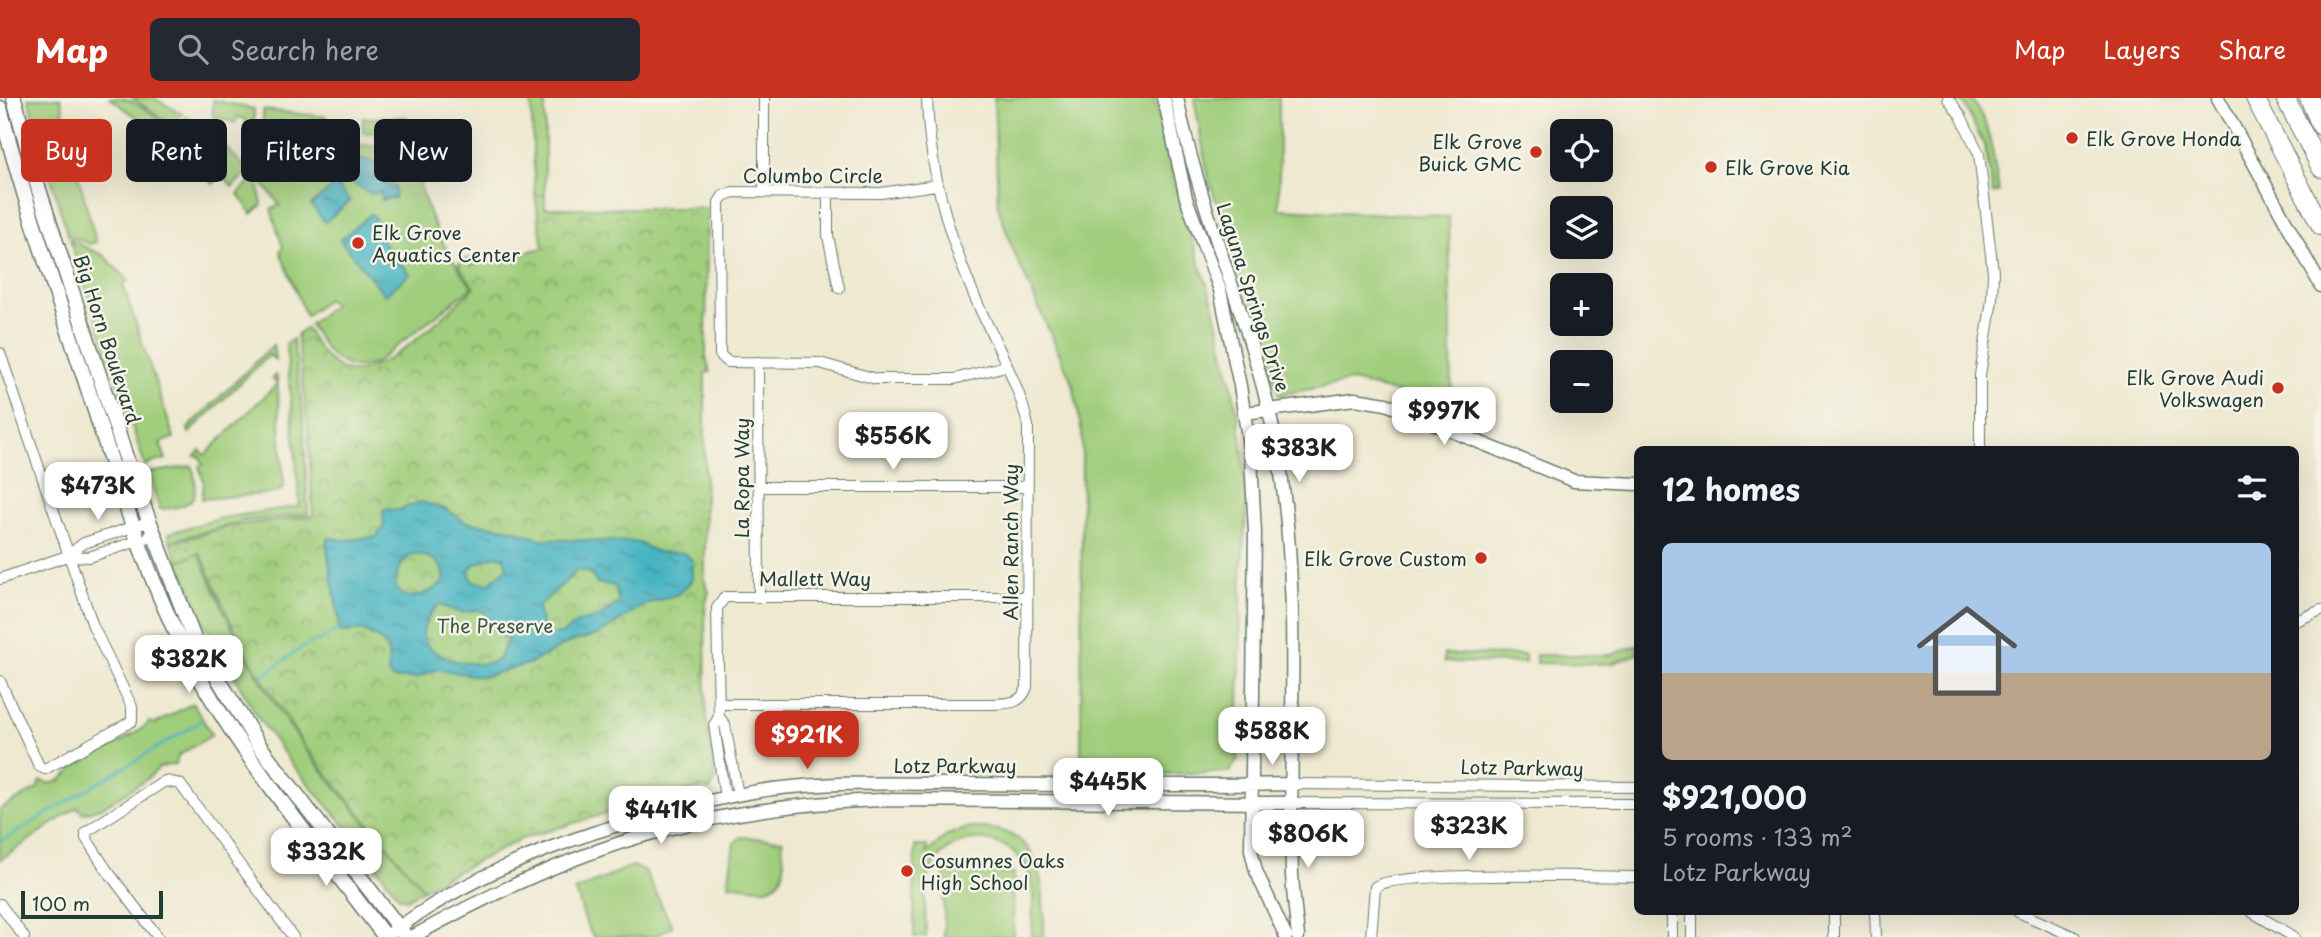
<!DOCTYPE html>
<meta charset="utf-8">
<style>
:root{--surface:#171b24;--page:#242831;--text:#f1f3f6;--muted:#9ea1a6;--line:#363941;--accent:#c8321e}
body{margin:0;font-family:"Playpen Sans",sans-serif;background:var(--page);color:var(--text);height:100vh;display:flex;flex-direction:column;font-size:26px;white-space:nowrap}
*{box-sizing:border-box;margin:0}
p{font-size:23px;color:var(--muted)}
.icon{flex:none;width:38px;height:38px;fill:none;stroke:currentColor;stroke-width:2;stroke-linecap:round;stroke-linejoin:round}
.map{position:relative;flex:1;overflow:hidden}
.panel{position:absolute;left:1634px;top:348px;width:665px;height:469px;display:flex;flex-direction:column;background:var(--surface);border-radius:10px;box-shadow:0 7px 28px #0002}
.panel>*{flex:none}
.top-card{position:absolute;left:21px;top:21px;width:665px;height:63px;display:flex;gap:14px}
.buttons{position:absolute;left:1550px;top:21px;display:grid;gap:14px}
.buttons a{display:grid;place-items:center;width:63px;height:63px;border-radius:10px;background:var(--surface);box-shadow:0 7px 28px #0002;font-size:35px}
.scale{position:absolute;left:21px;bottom:18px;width:142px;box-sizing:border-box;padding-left:7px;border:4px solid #1f3d34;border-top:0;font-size:19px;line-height:24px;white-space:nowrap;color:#1f3d34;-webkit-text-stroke:5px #f7f3e8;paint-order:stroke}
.price{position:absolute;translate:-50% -60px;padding:0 16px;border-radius:14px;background:#fff;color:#222;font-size:23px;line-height:46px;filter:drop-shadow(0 2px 4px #0008)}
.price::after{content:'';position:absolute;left:50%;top:42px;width:21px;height:16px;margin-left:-10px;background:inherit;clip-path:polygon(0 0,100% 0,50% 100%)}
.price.selected{background:var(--accent);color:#fff}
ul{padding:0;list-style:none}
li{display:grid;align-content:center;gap:14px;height:371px;padding:0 28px}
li+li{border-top:2px solid var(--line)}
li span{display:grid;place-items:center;height:217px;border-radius:10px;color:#555}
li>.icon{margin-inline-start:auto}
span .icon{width:126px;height:126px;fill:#fffc;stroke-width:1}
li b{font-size:30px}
h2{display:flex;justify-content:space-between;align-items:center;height:84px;padding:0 28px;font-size:30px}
.pill{padding:0 24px;border-radius:10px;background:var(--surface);box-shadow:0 7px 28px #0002;font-size:24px;line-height:63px}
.pill.selected{background:var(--accent);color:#fff}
header{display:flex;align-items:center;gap:42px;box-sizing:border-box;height:98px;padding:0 35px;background:var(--accent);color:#fff}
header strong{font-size:33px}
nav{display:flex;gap:38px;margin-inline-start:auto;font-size:24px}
.search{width:490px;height:63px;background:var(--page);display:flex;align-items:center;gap:18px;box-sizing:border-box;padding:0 24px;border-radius:10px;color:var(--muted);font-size:26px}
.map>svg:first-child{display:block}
</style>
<header>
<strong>Map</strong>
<div class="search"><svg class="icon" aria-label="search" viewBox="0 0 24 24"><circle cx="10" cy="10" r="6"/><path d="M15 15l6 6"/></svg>Search here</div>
<nav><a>Map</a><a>Layers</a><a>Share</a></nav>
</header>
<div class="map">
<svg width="2321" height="839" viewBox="0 0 2321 839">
<defs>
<pattern id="park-crowns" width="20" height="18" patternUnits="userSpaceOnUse" patternTransform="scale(1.75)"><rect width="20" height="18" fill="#a0ce7b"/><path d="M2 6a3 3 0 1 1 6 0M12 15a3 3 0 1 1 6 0" fill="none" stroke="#82a866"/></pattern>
<pattern id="water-ripples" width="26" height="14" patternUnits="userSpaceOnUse" patternTransform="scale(1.75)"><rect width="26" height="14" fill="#46b4c2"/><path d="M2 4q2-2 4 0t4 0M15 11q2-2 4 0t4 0" fill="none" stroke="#3a949e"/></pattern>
</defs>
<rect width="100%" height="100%" fill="#f7f3e8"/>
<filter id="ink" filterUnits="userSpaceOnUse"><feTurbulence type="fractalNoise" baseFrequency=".0143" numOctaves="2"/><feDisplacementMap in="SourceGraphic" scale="14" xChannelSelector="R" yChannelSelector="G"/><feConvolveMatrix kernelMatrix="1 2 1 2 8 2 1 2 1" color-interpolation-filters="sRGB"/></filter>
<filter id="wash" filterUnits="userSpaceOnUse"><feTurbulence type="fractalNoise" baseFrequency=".00686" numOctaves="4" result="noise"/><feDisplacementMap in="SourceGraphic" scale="28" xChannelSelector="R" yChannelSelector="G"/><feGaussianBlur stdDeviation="1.57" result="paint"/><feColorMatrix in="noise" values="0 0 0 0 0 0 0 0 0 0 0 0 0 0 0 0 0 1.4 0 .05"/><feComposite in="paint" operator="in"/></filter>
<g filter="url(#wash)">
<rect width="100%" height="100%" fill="#eee9d0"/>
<path fill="#a0ce7b" stroke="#608658" stroke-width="2" d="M 28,0 L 61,0 L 69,43 L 96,144 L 90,146 L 68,138 Z
M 110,0 C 115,0 122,0 126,1 C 155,11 199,57 219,80 L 213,86 L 176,48 Z
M 133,0 L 154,0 L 182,16 L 171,27 Z
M 531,0 L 545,0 L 545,97 L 535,97 Z
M 994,0 L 1154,0 L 1179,102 L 1214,208 L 1237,312 L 1242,346 L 1247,406 L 1242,464 L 1238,662 L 1229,674 L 1081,678 L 1082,335 L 1073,286 L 1012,150 L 998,108 Z
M 1194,0 L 1279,0 L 1279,111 L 1449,119 L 1452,309 L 1352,283 L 1279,297 L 1208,78 Z
M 1961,0 L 1971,0 L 1984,22 L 1992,50 L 1999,94 L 1993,95 L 1985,49 Z
M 213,2 L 254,11 L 254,30 L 246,28 L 245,21 L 237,19 L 235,25 L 213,18 Z
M 263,12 L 327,19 L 328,39 L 321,39 L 320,33 L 297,31 L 296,37 L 263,31 Z
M 187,19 L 219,43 L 204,57 L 175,30 Z
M 407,19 L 408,40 L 398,41 L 397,35 L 363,35 L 363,20 Z
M 331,22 L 354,23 L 355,40 L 332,40 Z
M 264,41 L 283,41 L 283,48 L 332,48 L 333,51 L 336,47 L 412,48 C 419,101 439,147 472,189 L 374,266 C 341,278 324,252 310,226 L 334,206 L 327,201 L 306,218 L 280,153 L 283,150 L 271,111 L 280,107 L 258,80 L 267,73 Z
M 223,47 L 249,73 L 232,89 L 208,61 Z
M 254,80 L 258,84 L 262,107 L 252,116 L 238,96 Z
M 70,142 L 103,157 L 128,182 L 123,187 L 174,340 L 160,345 L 166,361 L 145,367 Z
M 293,241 L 303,317 L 308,416 L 244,423 L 170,443 L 169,435 L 222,420 L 300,408 L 286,246 Z
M 273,247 L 275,262 L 269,257 L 189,335 L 188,330 Z
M 275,277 L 277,278 L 284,390 L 276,395 L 202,401 L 204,385 L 199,368 L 203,367 L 200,359 L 195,358 L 200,352 L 205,357 L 277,286 L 272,280 Z
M 192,368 C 201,399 194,410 160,411 L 148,375 Z
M 199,455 C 226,524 262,591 306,652 C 342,700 385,745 423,791 L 406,801 L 399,799 L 342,724 L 293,668 L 257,618 L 206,528 L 178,463 Z
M 1638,547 L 1638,556 L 1611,566 L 1536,565 L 1536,557 L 1611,557 Z
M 1444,556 L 1525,557 L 1525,565 L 1444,564 Z
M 193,605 L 212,637 L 178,658 L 176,666 L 160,669 L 147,681 L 101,710 L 83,715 L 77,709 L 0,762 L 0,711 L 37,691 L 40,683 C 46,685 51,686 57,684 C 66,680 70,671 78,667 C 95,657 140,636 149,624 L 155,626 Z
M 968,730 C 1044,725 1044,783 1044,839 L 1032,839 C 1032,817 1037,789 1026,769 C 1005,731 946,733 930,774 C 922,793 926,819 926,839 L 914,839 L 915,748 L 927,748 L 927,755 L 947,737 Z
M 741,739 L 783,742 C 781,752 785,761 784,770 C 779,801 748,787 728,786 L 734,745 Z
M 632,768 L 645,773 L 672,828 L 654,839 L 594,839 C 583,826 583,808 575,793 Z
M 944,774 L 1014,775 L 1013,839 L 944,839 Z"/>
<path fill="url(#park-crowns)" stroke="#608658" stroke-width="2" d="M 535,97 L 545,97 L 545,110 L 707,110 L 706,259 L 710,274 L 705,275 L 705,485 L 709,494 L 705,508 L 706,620 L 716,682 L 710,692 L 700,690 L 651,702 L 521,741 L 423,791 L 307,652 L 243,551 L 200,455 L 178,463 L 171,445 L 232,428 L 313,418 L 308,329 L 297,237 L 306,230 C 315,246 324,261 340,270 C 376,290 448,212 474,190 L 458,166 L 469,160 L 471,167 L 543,150 Z"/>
<path fill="url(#water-ripples)" stroke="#32787b" stroke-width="2" fill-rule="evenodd" d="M 355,61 C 369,61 390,66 392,82 L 381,86 L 395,88 L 395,100 L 382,102 L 381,94 L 371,96 L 351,84 L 344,69 L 348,63 Z
M 336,86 L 350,103 L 325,124 L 311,107 Z
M 371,116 L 376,121 L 369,127 L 410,176 L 385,197 L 340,142 Z
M 421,404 L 446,411 L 466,424 L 506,430 L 541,441 L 637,444 L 657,454 L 684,455 L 692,462 L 692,482 L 679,496 L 644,507 L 598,537 L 570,544 L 531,565 L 482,579 L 437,571 L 416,580 L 393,581 L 388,576 C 390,550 389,544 361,532 L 341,535 L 326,445 L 329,440 L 345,442 L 376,439 L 384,428 L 383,411 L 399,412 ZM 414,456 C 430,457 442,463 445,480 C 441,491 417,500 405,499 L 396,490 C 394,478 402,460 414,456 ZM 495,458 L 504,459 L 507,470 L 488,486 L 472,483 L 469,473 L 473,467 ZM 578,472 L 590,475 L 597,485 L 615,488 L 619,504 L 600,518 L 577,525 L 562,536 L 550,536 L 542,527 L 538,509 ZM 439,507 L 462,515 L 476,512 L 485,514 L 493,532 L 508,541 L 498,562 C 479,573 408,559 426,525 C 429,517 432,511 439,507 Z"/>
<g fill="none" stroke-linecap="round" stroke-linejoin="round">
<path stroke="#46b4c2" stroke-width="2.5" d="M 261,579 L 301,550 L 342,530
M 0,744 L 203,622"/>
</g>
</g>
<g filter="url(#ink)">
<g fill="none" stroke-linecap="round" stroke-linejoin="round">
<defs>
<path id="minor" d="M 764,0 L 764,93
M 1948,0 L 1961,18 L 1979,56 L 1993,174 L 1992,202 L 1980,277 L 1980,352
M 936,87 L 881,95 L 733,94 L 723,98 L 719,104 L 720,257 L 728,264 L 820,265 L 876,281 L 954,281 L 1006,268
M 828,95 L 828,138 L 839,190
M 0,255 L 93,528 L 132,609 L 132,623 L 45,671 L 39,668 L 0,583
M 758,264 L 759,497
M 758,389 L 1027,389
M 67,458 L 89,459 L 153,438
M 0,481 L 67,458 L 84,445 L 148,424
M 2296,523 L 2321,512
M 719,606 L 991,606 C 1008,605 1021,607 1027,589 L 1028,328 C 1020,288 998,250 981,213 C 950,145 929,75 927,0
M 719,619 L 714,627 L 725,700
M 1292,686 L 1638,689
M 738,697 L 725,627 L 719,619 L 717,510 L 725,499 L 1027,499
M 1292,705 L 1638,706
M 0,806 L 24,839
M 1672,814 L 1672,839
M 1692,814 L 1692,839
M 1834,814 L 1834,839
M 1875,814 L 1876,839
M 2018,814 L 2075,839
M 2252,814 L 2294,839
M 158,839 L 106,771 L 86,740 L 86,734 L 165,683 L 180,686 L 293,839
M 1371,839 L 1375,789 C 1394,772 1600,779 1638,779"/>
<path id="tertiary" d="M 1164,0 L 1186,100 L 1220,192 L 1240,288 L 1251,360 L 1255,434 L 1251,752 L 1256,773 L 1286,839
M 1177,0 C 1201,122 1257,234 1278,357 C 1302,495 1288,637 1292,776 C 1293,797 1296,818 1298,839
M 2218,0 L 2321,188
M 1245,315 L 1355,301 L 1386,306 L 1574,383 L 1638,386
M 386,839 C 486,762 615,723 737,697 C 808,682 886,686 958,686 C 1069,687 1181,688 1292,686
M 412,839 C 572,750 697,708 882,702 L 1292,705"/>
<path id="secondary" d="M 14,0 L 38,89 L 131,375 L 194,541 L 258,646 L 406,839
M 0,10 C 25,106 58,200 89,294 C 119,386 146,481 192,566 C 245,665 319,750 385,839"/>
<path id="motorway" d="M 2255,0 L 2321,128
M 2285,0 L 2321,70
M 2309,0 L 2321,28"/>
</defs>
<use href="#minor" stroke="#67796b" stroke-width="12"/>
<use href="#tertiary" stroke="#67796b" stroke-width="15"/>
<use href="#secondary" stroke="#67796b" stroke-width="17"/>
<use href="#motorway" stroke="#67796b" stroke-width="20"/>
<use href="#minor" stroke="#fff" stroke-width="10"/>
<use href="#tertiary" stroke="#fff" stroke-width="12"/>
<use href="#secondary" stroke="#fff" stroke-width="14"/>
<use href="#motorway" stroke="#fff" stroke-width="18"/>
</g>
</g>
<g fill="#c8321e" stroke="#f7f3e8" stroke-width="2.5">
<circle cx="2072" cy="40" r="7"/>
<circle cx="1536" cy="54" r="7"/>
<circle cx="1711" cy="69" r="7"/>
<circle cx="358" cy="145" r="7"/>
<circle cx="2278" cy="290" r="7"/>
<circle cx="1481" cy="460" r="7"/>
<circle cx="907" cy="773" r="7"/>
</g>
<g text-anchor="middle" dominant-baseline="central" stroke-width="5" stroke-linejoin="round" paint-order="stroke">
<g font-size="19" fill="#1f3d34" stroke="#f7f3e8" text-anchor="start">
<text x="2086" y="40">Elk Grove Honda</text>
<text x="1522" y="43" text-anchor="end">Elk Grove<tspan x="1522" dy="22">Buick GMC</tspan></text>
<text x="1725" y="69">Elk Grove Kia</text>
<text x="372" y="134">Elk Grove<tspan x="372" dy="22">Aquatics Center</tspan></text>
<text x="2264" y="279" text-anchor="end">Elk Grove Audi<tspan x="2264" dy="22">Volkswagen</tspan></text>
<text x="1467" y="460" text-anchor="end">Elk Grove Custom</text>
<text x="921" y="762">Cosumnes Oaks<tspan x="921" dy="22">High School</tspan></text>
</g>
<g font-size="19" fill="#1f3d34" stroke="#f7f3e8">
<text x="813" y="77">Columbo Circle</text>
<text transform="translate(1254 199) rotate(72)">Laguna Springs Drive</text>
<text transform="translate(108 241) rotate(72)">Big Horn Boulevard</text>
<text transform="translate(741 380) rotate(-90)">La Ropa Way</text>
<text transform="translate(1010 444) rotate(-90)">Allen Ranch Way</text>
<text x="815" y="480">Mallett Way</text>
<text x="955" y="667">Lotz Parkway</text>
<text transform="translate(1522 669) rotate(1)">Lotz Parkway</text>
</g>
<g font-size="19" fill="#395a42" stroke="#f7f3e8">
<text x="495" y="527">The Preserve</text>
</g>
</g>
</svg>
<div class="buttons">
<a><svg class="icon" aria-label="locate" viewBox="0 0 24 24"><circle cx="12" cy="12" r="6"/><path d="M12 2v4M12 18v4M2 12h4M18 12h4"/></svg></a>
<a><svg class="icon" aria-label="layers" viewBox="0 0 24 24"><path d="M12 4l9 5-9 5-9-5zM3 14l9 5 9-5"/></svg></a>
<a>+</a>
<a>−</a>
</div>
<div class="scale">100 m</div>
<b class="price" style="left:1444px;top:349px">$997K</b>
<b class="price" style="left:893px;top:374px">$556K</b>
<b class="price" style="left:1299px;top:386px">$383K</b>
<b class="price" style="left:98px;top:424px">$473K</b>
<b class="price" style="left:189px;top:597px">$382K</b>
<b class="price" style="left:1272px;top:669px">$588K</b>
<b class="price selected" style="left:807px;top:673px">$921K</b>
<b class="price" style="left:1108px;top:720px">$445K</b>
<b class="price" style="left:661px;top:748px">$441K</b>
<b class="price" style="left:1469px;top:764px">$323K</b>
<b class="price" style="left:1308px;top:772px">$806K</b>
<b class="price" style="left:326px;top:790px">$332K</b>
<div class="top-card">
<a class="pill selected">Buy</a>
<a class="pill">Rent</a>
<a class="pill">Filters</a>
<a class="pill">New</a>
</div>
<section class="panel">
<h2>12 homes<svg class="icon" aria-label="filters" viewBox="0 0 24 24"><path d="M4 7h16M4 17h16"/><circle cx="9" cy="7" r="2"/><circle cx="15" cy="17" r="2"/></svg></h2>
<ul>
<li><span style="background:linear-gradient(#a9c7e8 60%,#b9a48a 0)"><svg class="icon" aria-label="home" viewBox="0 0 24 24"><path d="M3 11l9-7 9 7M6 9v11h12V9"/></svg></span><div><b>$921,000</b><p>5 rooms · 133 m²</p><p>Lotz Parkway</p></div></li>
</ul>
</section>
</div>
